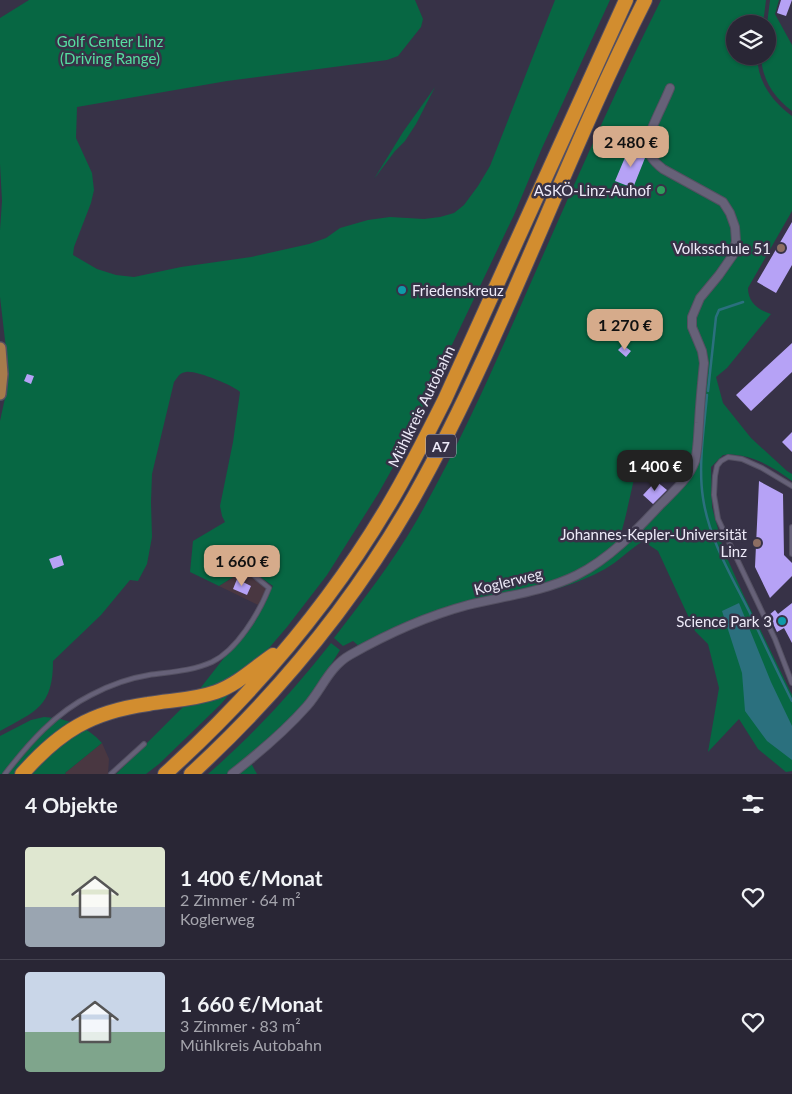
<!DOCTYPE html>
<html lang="de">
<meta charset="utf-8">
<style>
:root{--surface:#292635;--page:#353241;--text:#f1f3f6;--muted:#a5a5ad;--line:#454350;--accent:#d6ab8b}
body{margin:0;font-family:Lato,sans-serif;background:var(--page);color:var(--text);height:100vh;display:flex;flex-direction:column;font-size:19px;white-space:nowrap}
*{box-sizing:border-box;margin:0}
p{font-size:16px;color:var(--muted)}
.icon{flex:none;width:28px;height:28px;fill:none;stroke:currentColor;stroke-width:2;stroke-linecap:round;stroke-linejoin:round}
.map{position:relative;height:774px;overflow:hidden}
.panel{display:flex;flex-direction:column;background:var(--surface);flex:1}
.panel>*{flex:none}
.fabs{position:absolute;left:726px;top:15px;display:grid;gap:10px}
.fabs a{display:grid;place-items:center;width:50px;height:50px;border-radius:50%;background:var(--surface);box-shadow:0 1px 4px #0004,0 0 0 1px var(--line);font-size:25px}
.price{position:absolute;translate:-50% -42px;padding:0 11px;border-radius:10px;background:var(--accent);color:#111;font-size:16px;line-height:32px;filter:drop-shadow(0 1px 2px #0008)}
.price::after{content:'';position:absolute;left:50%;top:30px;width:15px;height:11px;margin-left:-8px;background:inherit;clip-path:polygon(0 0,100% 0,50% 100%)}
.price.selected{background:#222;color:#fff}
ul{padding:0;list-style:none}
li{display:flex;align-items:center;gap:15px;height:125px;padding:0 25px}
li+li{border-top:1px solid var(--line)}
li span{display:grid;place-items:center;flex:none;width:140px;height:100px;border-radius:5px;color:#555}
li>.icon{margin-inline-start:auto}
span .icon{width:60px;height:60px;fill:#fffc;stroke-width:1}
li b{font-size:21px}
h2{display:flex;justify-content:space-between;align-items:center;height:60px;padding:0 25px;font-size:21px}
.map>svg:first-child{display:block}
</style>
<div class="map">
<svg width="792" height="774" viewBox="0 0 792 774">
<rect width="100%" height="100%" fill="#373247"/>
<path fill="#493741" d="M 239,574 L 249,575 L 266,589 L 258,605 L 219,586 Z
M 102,743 L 109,759 L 108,774 L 66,774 L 65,773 Z"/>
<path fill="#076743" d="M 29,0 L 415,0 L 423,19 L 421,27 L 398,56 L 387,60 L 227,81 L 77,107 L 76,138 L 92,173 L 94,190 L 91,203 L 74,247 L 73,255 L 97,269 L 116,275 L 134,277 L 181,267 L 251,257 L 309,244 L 326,238 L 340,228 L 368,220 L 390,217 L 424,219 L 440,217 L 454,213 L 464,205 L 478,186 L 490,166 L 555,0 L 610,0 L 542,148 L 514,215 L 396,462 L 378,494 L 327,575 L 287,627 L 220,705 L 159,764 L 146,774 L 116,774 L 195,695 L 256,617 L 273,586 L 253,572 L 249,575 L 238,574 L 219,586 L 190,572 L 193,541 L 225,522 L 222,516 L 220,506 L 233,442 L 240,392 C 233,385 195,370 186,372 C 179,373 178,377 174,382 L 152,474 L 151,502 L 152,537 L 147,564 L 138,581 L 130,580 L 101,615 L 53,661 C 53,707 36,711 0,731 L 0,421 L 8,384 L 8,366 L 0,297 L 0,230 L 2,201 L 0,164 L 0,18 Z
M 661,0 L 766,0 L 763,24 L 735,24 L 735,56 L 757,56 C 758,83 772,101 792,116 L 792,211 L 748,288 C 748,302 758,310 771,314 L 727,368 L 716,377 L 723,403 L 751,438 L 787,471 L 792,474 L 792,481 C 774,467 746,451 723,455 L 711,467 L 712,507 L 724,551 L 743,594 L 792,695 L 792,771 L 786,772 L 758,749 L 739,719 L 708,752 L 719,688 L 708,644 L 695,631 L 658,551 L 643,541 C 630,549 619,561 605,569 C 576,585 545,593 512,598 C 545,589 578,580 607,560 C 624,548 641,528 656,513 C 669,501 685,487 694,471 C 703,453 701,413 703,392 C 703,384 706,377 706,369 C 707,360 706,352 703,343 C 699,333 693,326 695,315 C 703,278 751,271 736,223 C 732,211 727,203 717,196 L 715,200 C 723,205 727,212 731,221 C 746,264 699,281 689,318 C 685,335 700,345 701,364 L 694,451 L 688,469 L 681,480 L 670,470 L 637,465 C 634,478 622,539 616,546 C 612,551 604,555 598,560 C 554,591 498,593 448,609 C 417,618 389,633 360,647 L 353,641 L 343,646 L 334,638 C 363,600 393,562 417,520 C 459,446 494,367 528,289 C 571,192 613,95 661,0 Z
M 770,0 L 779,0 L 775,14 L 792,45 L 792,111 C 774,97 762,80 761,56 L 768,56 L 767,24 Z
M 435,87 L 416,124 L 405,141 L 395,151 L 374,179 L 403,132 Z
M 331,643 L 340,650 L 313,694 L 288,724 L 228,774 L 208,774 C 254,734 294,690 331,643 Z
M 44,717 C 66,718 87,726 102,743 L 65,773 L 66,774 L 0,774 L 0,736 L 31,720 Z
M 251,763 L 257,774 L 237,774 Z"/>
<path fill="#2b707e" d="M 739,603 L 771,682 L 792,726 L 792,760 L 767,741 L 745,711 L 742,673 L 722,611 Z"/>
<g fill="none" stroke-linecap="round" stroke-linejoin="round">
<path stroke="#2b707e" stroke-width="2.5" d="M 708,391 L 716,317 L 719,310 L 743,302
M 707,395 C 704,429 698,465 703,498 C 709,539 731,575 749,611 C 763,641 777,671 792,701"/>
</g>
<path fill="#b6a2f6" d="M 781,0 L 792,0 L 786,16 L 777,13 Z
M 629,148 L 644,154 L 645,158 L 633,188 L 615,181 Z
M 792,222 L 792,265 L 776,293 L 757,282 Z
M 792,343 L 792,372 L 751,411 L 736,395 Z
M 623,345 L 631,351 L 626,357 L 618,350 Z
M 27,374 L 34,376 L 31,384 L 24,381 Z
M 792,432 L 792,452 L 782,442 Z
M 656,481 L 667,490 L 653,504 L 643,495 Z
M 759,481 L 783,494 L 784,555 L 792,563 L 792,576 L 770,598 L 755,567 Z
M 61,555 L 64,565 L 53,569 L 49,559 Z
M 237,579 L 251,586 L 247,595 L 233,589 Z
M 792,603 L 792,643 L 784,628 L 777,632 L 769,615 L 775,610 L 778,614 Z"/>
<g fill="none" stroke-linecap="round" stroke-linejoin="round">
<defs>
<path id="service" d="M 792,486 L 762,468 L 742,459 L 728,457 L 721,461 L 717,466 L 715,476 L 714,495 L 718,519 L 775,639 L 792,683
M 792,527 L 792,554
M 5,774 C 29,743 55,713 91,695 C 108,686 130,678 149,675 C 170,672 192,671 212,662 C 237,650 259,613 269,588 L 251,573 L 240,559
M 111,774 L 144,744"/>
<path id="minor" d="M 232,774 C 259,753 284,732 307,706 C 322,689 329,667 350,655 C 387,634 427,616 468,605 C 505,596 543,592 577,575 C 609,559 636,531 660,505 C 673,492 689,478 695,461 C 698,449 698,435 699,423 C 700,403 702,383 704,363 L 702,351 L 692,327 L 692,317 L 700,298 L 719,275 L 733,255 L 736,241 L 735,227 L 730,213 L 723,202 L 663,169 C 655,163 647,154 647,143 C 648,133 666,99 670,88"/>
<path id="primary" d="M 0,348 L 2,374 L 0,394"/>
<path id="motorway" d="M 22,774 C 60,731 91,712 148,704 C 171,700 193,700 216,692 C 238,684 254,668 273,655
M 165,774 C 251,696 328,607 388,506 C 409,471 427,435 445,399 L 626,0
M 191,774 C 279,693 356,599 415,495 C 504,336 563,162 645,0"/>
</defs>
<use href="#service" stroke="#545062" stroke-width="6"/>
<use href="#minor" stroke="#545062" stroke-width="10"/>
<use href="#primary" stroke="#545062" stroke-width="14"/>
<use href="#motorway" stroke="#545062" stroke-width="16"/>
<use href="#service" stroke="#666178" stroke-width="4"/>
<use href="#minor" stroke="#666178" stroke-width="8"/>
<use href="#primary" stroke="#a77b4c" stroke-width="11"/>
<use href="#motorway" stroke="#d28d2f" stroke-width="14"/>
</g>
<circle fill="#2e9e5b" stroke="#373247" stroke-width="2" cx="661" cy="190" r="5"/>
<g fill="#8d6e63" stroke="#373247" stroke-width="2">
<circle cx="781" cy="248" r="5"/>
<circle cx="757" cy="543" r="5"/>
</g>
<g fill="#0f9aa8" stroke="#373247" stroke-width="2">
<circle cx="402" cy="290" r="5"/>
<circle cx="782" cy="621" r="5"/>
</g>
<g text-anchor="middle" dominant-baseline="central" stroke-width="5" stroke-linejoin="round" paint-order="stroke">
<rect fill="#373247" stroke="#b6b3c3" stroke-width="1" x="426" y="434.5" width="30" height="23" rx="4"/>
<g font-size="14" font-weight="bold" fill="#edeaf8">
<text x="441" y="446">A7</text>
</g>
<g font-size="15" fill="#56dfa1" stroke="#373247">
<text x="110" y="41">Golf Center Linz<tspan x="110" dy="17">(Driving Range)</tspan></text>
</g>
<g font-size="15" fill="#edeaf8" stroke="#373247" text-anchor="end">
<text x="651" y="190">ASKÖ-Linz-Auhof</text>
<text x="771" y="248">Volksschule 51</text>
<text x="412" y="290" text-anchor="start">Friedenskreuz</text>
<text x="747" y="534">Johannes-Kepler-Universität<tspan x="747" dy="17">Linz</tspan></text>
<text x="772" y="621">Science Park 3</text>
</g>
<g font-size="15" fill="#edeaf8" stroke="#373247">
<text transform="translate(421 406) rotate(-64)">Mühlkreis Autobahn</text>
<text transform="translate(508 581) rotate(-14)">Koglerweg</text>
</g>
</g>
</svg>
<div class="fabs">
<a><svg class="icon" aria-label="layers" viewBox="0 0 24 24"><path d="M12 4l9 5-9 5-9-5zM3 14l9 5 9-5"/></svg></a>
</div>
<b class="price" style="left:631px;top:168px">2 480 €</b>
<b class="price" style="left:625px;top:351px">1 270 €</b>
<b class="price selected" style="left:655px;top:492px">1 400 €</b>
<b class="price" style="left:242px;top:587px">1 660 €</b>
</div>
<section class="panel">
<h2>4 Objekte<svg class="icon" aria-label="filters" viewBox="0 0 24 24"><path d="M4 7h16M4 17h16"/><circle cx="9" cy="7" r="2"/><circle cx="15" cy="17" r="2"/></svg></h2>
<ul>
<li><span style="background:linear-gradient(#dfe7d0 60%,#9aa5b1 0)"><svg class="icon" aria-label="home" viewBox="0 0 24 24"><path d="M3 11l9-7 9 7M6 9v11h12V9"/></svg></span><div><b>1 400 €/Monat</b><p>2 Zimmer · 64 m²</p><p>Koglerweg</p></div><svg class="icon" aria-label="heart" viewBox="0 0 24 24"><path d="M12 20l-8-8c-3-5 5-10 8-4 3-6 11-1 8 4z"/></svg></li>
<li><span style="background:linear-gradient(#c9d6e8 60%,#7fa58c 0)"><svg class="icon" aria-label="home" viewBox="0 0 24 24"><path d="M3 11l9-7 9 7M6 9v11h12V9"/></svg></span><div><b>1 660 €/Monat</b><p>3 Zimmer · 83 m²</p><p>Mühlkreis Autobahn</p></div><svg class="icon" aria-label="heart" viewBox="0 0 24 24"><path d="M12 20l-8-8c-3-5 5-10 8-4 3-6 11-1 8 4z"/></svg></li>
</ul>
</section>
